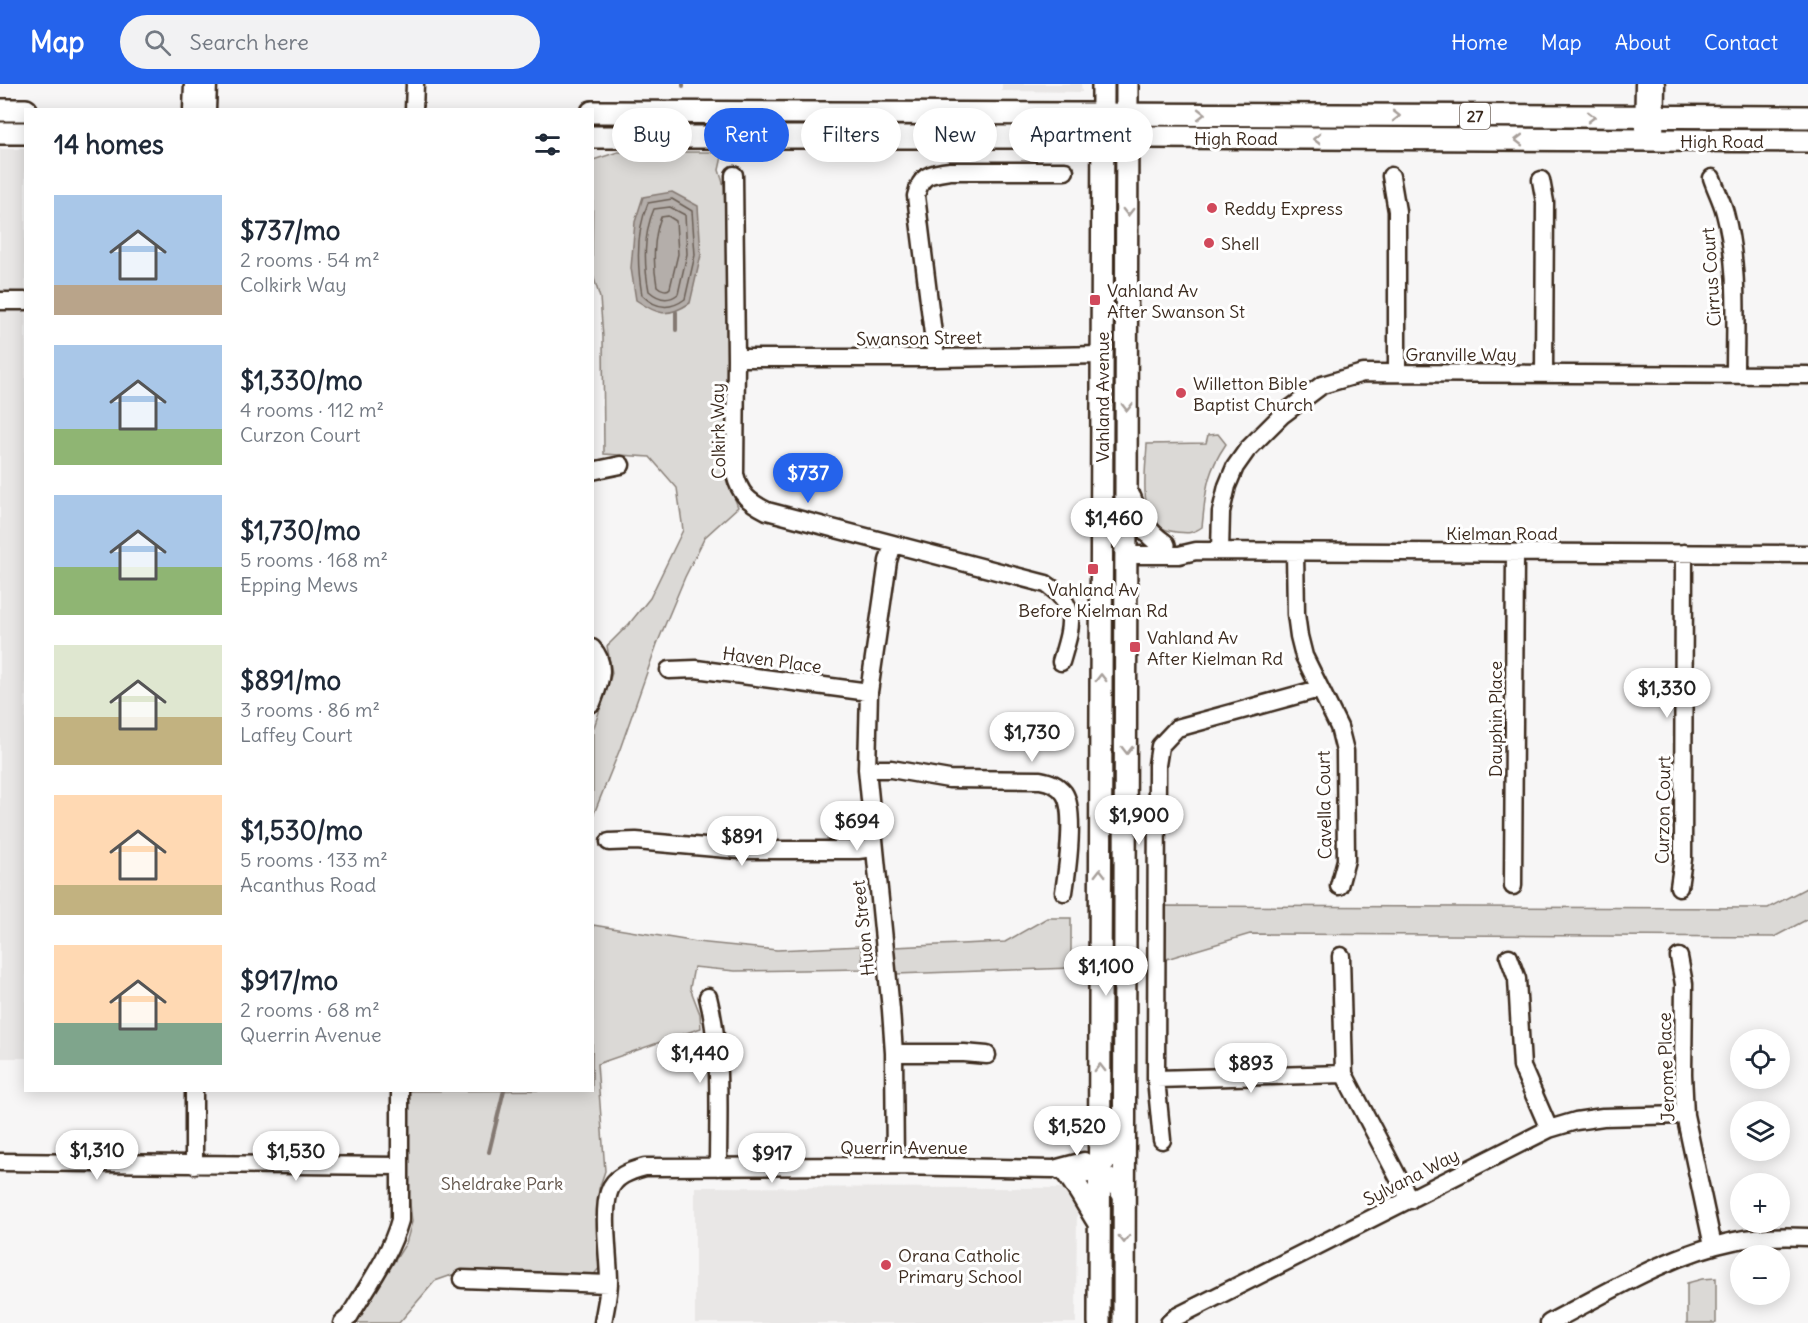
<!DOCTYPE html>
<meta charset="utf-8">
<style>
:root{--surface:#fff;--page:#f2f2f3;--text:#1f2937;--muted:#747a83;--accent:#2563eb}
body{margin:0;font-family:Delius,sans-serif;background:var(--page);color:var(--text);height:100vh;display:flex;flex-direction:column;font-size:22px;white-space:nowrap}
*{box-sizing:border-box;margin:0}
p{font-size:20px;color:var(--muted)}
.icon{flex:none;width:33px;height:33px;fill:none;stroke:currentColor;stroke-width:2;stroke-linecap:round;stroke-linejoin:round}
.map{position:relative;flex:1;overflow:hidden}
.side{position:absolute;left:24px;top:24px;width:570px;height:984px;display:flex;flex-direction:column;background:var(--surface);border-radius:0px;box-shadow:0 3px 15px #0003}
.side>*{flex:none}
.hud{position:absolute;left:612px;top:24px;width:570px;height:54px;display:flex;gap:12px}
.tools{position:absolute;left:1730px;top:945px;display:grid;gap:12px}
.tools a{display:grid;place-items:center;width:60px;height:60px;border-radius:50%;background:var(--surface);box-shadow:0 3px 15px #0003;font-size:30px}
.price{position:absolute;translate:-50% -51px;padding:0 14px;border-radius:21px;background:#fff;color:#222;font-size:20px;line-height:39px;filter:drop-shadow(0 2px 3px #0008)}
.price::after{content:'';position:absolute;left:50%;top:36px;width:18px;height:14px;margin-left:-9px;background:inherit;clip-path:polygon(0 0,100% 0,50% 100%)}
.price.selected{background:var(--accent);color:#fff}
ul{padding:0;list-style:none}
li{display:flex;align-items:center;gap:18px;height:150px;padding:0 30px}
li span{display:grid;place-items:center;flex:none;width:168px;height:120px;border-radius:0px;color:#555}
li>.icon{margin-inline-start:auto}
span .icon{width:72px;height:72px;fill:#fffc;stroke-width:1}
li b{font-size:26px}
h2{display:flex;justify-content:space-between;align-items:center;height:72px;padding:0 30px;font-size:26px}
.tag{padding:0 21px;border-radius:27px;background:var(--surface);box-shadow:0 3px 15px #0003;font-size:21px;line-height:54px}
.tag.selected{background:var(--accent);color:#fff}
header{display:flex;align-items:center;gap:36px;box-sizing:border-box;height:84px;padding:0 30px;background:var(--accent);color:#fff}
header strong{font-size:28px}
nav{display:flex;gap:33px;margin-inline-start:auto;font-size:21px}
.search{width:420px;height:54px;background:var(--page);display:flex;align-items:center;gap:15px;box-sizing:border-box;padding:0 21px;border-radius:33px;color:var(--muted);font-size:22px}
.map>svg:first-child{display:block}
</style>
<header>
<strong>Map</strong>
<div class="search"><svg class="icon" aria-label="search" viewBox="0 0 24 24"><circle cx="10" cy="10" r="6"/><path d="M15 15l6 6"/></svg>Search here</div>
<nav><a>Home</a><a>Map</a><a>About</a><a>Contact</a></nav>
</header>
<div class="map">
<svg width="1808" height="1239" viewBox="0 0 1808 1239">
<rect width="100%" height="100%" fill="#f7f6f6"/>
<filter id="ink" filterUnits="userSpaceOnUse"><feTurbulence type="fractalNoise" baseFrequency=".0167" numOctaves="2"/><feDisplacementMap in="SourceGraphic" scale="12" xChannelSelector="R" yChannelSelector="G"/><feConvolveMatrix kernelMatrix="1 2 1 2 8 2 1 2 1" color-interpolation-filters="sRGB"/></filter>
<g filter="url(#ink)">
<path fill="#e9e7e6" d="M 1002,0 L 1081,0 L 1082,8 L 1002,7 Z
M 0,65 L 25,65 L 26,974 L 0,974 Z
M 695,1103 L 1064,1104 L 1077,1122 L 1076,1239 L 695,1239 Z"/>
<path fill="#dbd9d6" stroke="#8b827a" stroke-width="1.5" d="M 618,68 L 723,68 L 719,86 L 724,102 L 729,212 L 728,388 L 731,405 L 738,423 L 705,453 L 685,493 L 657,560 L 620,665 L 593,732 L 593,646 L 612,589 L 607,562 L 629,540 L 650,514 L 683,446 L 677,404 L 650,373 L 604,370 L 603,253 L 600,214 L 592,188 L 593,76 Z
M 1218,350 L 1226,360 C 1205,391 1206,408 1202,443 C 1192,450 1187,449 1176,448 C 1134,444 1146,390 1147,360 L 1206,359 L 1208,351 Z
M 1808,803 L 1808,835 L 1774,853 L 1250,850 L 1163,876 L 1164,822 L 1768,824 Z
M 1047,834 L 1071,834 L 1071,884 L 896,890 L 894,863 L 1005,858 Z
M 593,841 L 697,858 L 777,866 L 861,862 L 863,885 L 735,887 L 694,883 L 690,904 L 700,930 L 701,944 L 597,980 L 605,1087 L 599,1105 L 598,1143 L 600,1183 L 592,1193 L 452,1191 L 435,1197 L 399,1239 L 356,1239 L 406,1159 L 412,1138 L 407,1092 L 409,1007 L 592,1006 Z
M 1716,1194 L 1716,1239 L 1687,1239 L 1687,1199 L 1702,1195 Z"/>
<path fill="#b4aeaa" stroke="#847972" stroke-width="1.5" d="M 672,108 L 698,122 L 701,171 L 690,219 C 667,234 658,231 636,216 L 631,184 L 635,138 L 643,113 Z"/>
<g fill="none" stroke-linecap="round" stroke-linejoin="round">
<path stroke="#6b5f56" stroke-width="1.5" d="M 672,115 L 692,127 L 695,171 L 685,215 C 669,227 655,224 642,211 C 637,181 636,147 648,119 Z
M 670,123 L 685,131 L 687,170 L 678,210 C 668,218 658,215 649,207 C 644,182 643,150 654,125 Z
M 668,132 L 676,137 L 678,170 L 670,204 C 667,208 660,205 657,202 C 653,181 653,154 661,133 Z"/>
<path stroke="#847972" stroke-width="4" d="M 683,0 L 683,2
M 676,228 L 676,246
M 489,1068 L 504,1006"/>
<defs>
<path id="minor" d="M 192,26 L 193,0
M 207,26 L 208,0
M 414,26 L 415,0
M 1643,56 L 1644,0
M 1655,56 L 1656,0
M 734,91 L 736,274 L 735,390 C 740,411 749,418 767,427 L 1046,500 C 1080,522 1071,544 1061,578
M 1391,92 L 1397,127 L 1397,289
M 1712,94 C 1716,106 1722,117 1725,129 C 1739,181 1735,237 1735,290
M 1541,96 L 1545,118 L 1544,289
M 0,217 L 26,217
M 736,274 L 936,274 L 1102,271
M 936,274 L 916,112 C 921,90 930,90 950,87 L 1065,87
M 592,387 L 621,381
M 893,460 L 888,477 L 869,608 L 867,685 L 891,926 L 894,969 L 895,1082
M 1220,467 L 1221,428 L 1227,402 L 1235,383 L 1247,366 L 1282,331 L 1322,301 L 1363,289 L 1808,291
M 1295,468 L 1296,530 L 1299,552 L 1304,572 L 1339,643 L 1345,667 L 1346,776 L 1339,802
M 1136,471 L 1179,471 L 1196,467 L 1808,470
M 592,564 C 608,581 599,600 592,619
M 669,586 L 696,585 L 869,608
M 867,685 L 891,685 L 949,695 L 1040,696 C 1050,698 1057,700 1064,709 C 1076,726 1067,788 1064,808
M 609,758 L 636,757 L 739,766 L 858,766 L 874,764
M 1513,802 L 1515,469
M 1679,803 L 1683,775 L 1684,469
M 1341,872 L 1344,990 L 1410,1116
M 1509,873 L 1517,895 L 1522,983 L 1549,1045
M 1679,873 L 1684,900 L 1683,990 L 1685,1031 L 1713,1162
M 708,913 C 722,967 718,1027 718,1083
M 894,969 L 964,969 L 987,971
M 1156,995 L 1344,990
M 1162,1056 L 1156,995 L 1157,681 L 1160,662 L 1177,644 L 1319,605
M 0,1078 L 399,1082
M 194,1081 L 194,1006
M 1060,1087 C 1096,1100 1110,1079 1124,1050
M 462,1195 L 609,1200
M 342,1239 L 349,1233 C 368,1201 390,1172 400,1136 L 400,1006
M 603,1239 C 605,1225 609,1211 609,1197 C 609,1175 602,1128 609,1108 C 614,1092 630,1087 645,1083 L 895,1082 L 1054,1085 L 1084,1077 L 1109,1093 L 1124,1116
M 1169,1239 L 1176,1233 L 1549,1045 L 1576,1037 L 1603,1033 L 1685,1031
M 1549,1239 C 1607,1209 1669,1170 1734,1157 C 1758,1152 1783,1152 1808,1153"/>
<path id="major" d="M 0,26 L 26,26
M 592,28 L 1808,33
M 0,49 L 26,49
M 592,53 L 1149,53 L 1808,57
M 1130,414 C 1137,434 1146,449 1164,461
M 1068,1090 C 1080,1105 1088,1122 1099,1139
M 1099,1239 L 1103,0
M 1124,1239 L 1127,0"/>
</defs>
<use href="#minor" stroke="#3b2a1e" stroke-width="21"/>
<use href="#major" stroke="#3b2a1e" stroke-width="26"/>
<use href="#minor" stroke="#fff" stroke-width="16"/>
<use href="#major" stroke="#fff" stroke-width="21"/>
</g>
<defs><path id="oneway-chevron" d="M-2-3.5L2.5 0L-2 3.5" fill="none" stroke-width="1.6" stroke-linecap="round" stroke-linejoin="round" transform="scale(1.5)"/></defs>
<g stroke="#a79f9a">
<use href="#oneway-chevron" transform="translate(1201 30)"/>
<use href="#oneway-chevron" transform="translate(1396 32)"/>
<use href="#oneway-chevron" transform="translate(1591 33)"/>
<use href="#oneway-chevron" transform="translate(1317 55) rotate(-180)"/>
<use href="#oneway-chevron" transform="translate(1519 56) rotate(-180)"/>
<use href="#oneway-chevron" transform="translate(1128 128) rotate(90)"/>
<use href="#oneway-chevron" transform="translate(1127 323) rotate(90)"/>
<use href="#oneway-chevron" transform="translate(1101 594) rotate(-90)"/>
<use href="#oneway-chevron" transform="translate(1127 666) rotate(90)"/>
<use href="#oneway-chevron" transform="translate(1100 789) rotate(-90)"/>
<use href="#oneway-chevron" transform="translate(1100 984) rotate(-90)"/>
<use href="#oneway-chevron" transform="translate(1124 1155) rotate(90)"/>
</g>
</g>
<g fill="#d1495b" stroke="#fff" stroke-width="2">
<circle cx="1212" cy="124" r="6"/>
<circle cx="1209" cy="159" r="6"/>
<rect x="1089" y="210" width="12" height="12" rx="3"/>
<circle cx="1181" cy="309" r="6"/>
<rect x="1087" y="479" width="12" height="12" rx="3"/>
<rect x="1129" y="557" width="12" height="12" rx="3"/>
<circle cx="886" cy="1181" r="6"/>
</g>
<g text-anchor="middle" dominant-baseline="central" stroke-width="6" stroke-linejoin="round" paint-order="stroke">
<rect fill="#fff" stroke="#766a62" stroke-width="1.5" x="1460" y="19" width="30" height="26" rx="4.5"/>
<g font-size="16" font-weight="bold" fill="#3b2a1e">
<text x="1475" y="32">27</text>
</g>
<g font-size="18" fill="#3b2a1e" stroke="#fff">
<text x="1236" y="54">High Road</text>
<text x="1722" y="57">High Road</text>
<text transform="translate(1711 193) rotate(-94)">Cirrus Court</text>
<text transform="translate(919 254) rotate(-1)">Swanson Street</text>
<text x="1461" y="270">Granville Way</text>
<text transform="translate(1102 313) rotate(-90)">Vahland Avenue</text>
<text transform="translate(718 347) rotate(-91)">Colkirk Way</text>
<text x="1502" y="449">Kielman Road</text>
<text transform="translate(772 576) rotate(8)">Haven Place</text>
<text transform="translate(1495 635) rotate(-90)">Dauphin Place</text>
<text transform="translate(1324 721) rotate(-91)">Cavella Court</text>
<text transform="translate(1663 726) rotate(-89)">Curzon Court</text>
<text transform="translate(863 844) rotate(-96)">Huon Street</text>
<text transform="translate(1666 983) rotate(-92)">Jerome Place</text>
<text x="904" y="1063">Querrin Avenue</text>
<text transform="translate(1411 1093) rotate(-27)">Sylvana Way</text>
</g>
<g font-size="18" fill="#3b2a1e" stroke="#fff" text-anchor="start">
<text x="1224" y="124">Reddy Express</text>
<text x="1221" y="159">Shell</text>
<text x="1107" y="206">Vahland Av<tspan x="1107" dy="21">After Swanson St</tspan></text>
<text x="1193" y="299">Willetton Bible<tspan x="1193" dy="21">Baptist Church</tspan></text>
<text x="1093" y="505" text-anchor="middle">Vahland Av<tspan x="1093" dy="21">Before Kielman Rd</tspan></text>
<text x="1147" y="553">Vahland Av<tspan x="1147" dy="21">After Kielman Rd</tspan></text>
<text x="898" y="1171">Orana Catholic<tspan x="898" dy="21">Primary School</tspan></text>
</g>
<g font-size="18" fill="#63564c" stroke="#fff">
<text x="502" y="1099">Sheldrake Park</text>
</g>
</g>
</svg>
<div class="tools">
<a><svg class="icon" aria-label="locate" viewBox="0 0 24 24"><circle cx="12" cy="12" r="6"/><path d="M12 2v4M12 18v4M2 12h4M18 12h4"/></svg></a>
<a><svg class="icon" aria-label="layers" viewBox="0 0 24 24"><path d="M12 4l9 5-9 5-9-5zM3 14l9 5 9-5"/></svg></a>
<a>+</a>
<a>−</a>
</div>
<b class="price selected" style="left:808px;top:420px">$737</b>
<b class="price" style="left:1114px;top:465px">$1,460</b>
<b class="price" style="left:1667px;top:635px">$1,330</b>
<b class="price" style="left:1032px;top:679px">$1,730</b>
<b class="price" style="left:1139px;top:762px">$1,900</b>
<b class="price" style="left:857px;top:768px">$694</b>
<b class="price" style="left:742px;top:783px">$891</b>
<b class="price" style="left:1106px;top:913px">$1,100</b>
<b class="price" style="left:700px;top:1000px">$1,440</b>
<b class="price" style="left:1251px;top:1010px">$893</b>
<b class="price" style="left:1077px;top:1073px">$1,520</b>
<b class="price" style="left:97px;top:1097px">$1,310</b>
<b class="price" style="left:296px;top:1098px">$1,530</b>
<b class="price" style="left:772px;top:1100px">$917</b>
<div class="hud">
<a class="tag">Buy</a>
<a class="tag selected">Rent</a>
<a class="tag">Filters</a>
<a class="tag">New</a>
<a class="tag">Apartment</a>
</div>
<section class="side">
<h2>14 homes<svg class="icon" aria-label="filters" viewBox="0 0 24 24"><path d="M4 7h16M4 17h16"/><circle cx="9" cy="7" r="2"/><circle cx="15" cy="17" r="2"/></svg></h2>
<ul>
<li><span style="background:linear-gradient(#a9c7e8 75%,#b9a48a 0)"><svg class="icon" aria-label="home" viewBox="0 0 24 24"><path d="M3 11l9-7 9 7M6 9v11h12V9"/></svg></span><div><b>$737/mo</b><p>2 rooms · 54 m²</p><p>Colkirk Way</p></div></li>
<li><span style="background:linear-gradient(#a9c7e8 70%,#8fb573 0)"><svg class="icon" aria-label="home" viewBox="0 0 24 24"><path d="M3 11l9-7 9 7M6 9v11h12V9"/></svg></span><div><b>$1,330/mo</b><p>4 rooms · 112 m²</p><p>Curzon Court</p></div></li>
<li><span style="background:linear-gradient(#a9c7e8 60%,#8fb573 0)"><svg class="icon" aria-label="home" viewBox="0 0 24 24"><path d="M3 11l9-7 9 7M6 9v11h12V9"/></svg></span><div><b>$1,730/mo</b><p>5 rooms · 168 m²</p><p>Epping Mews</p></div></li>
<li><span style="background:linear-gradient(#dfe7d0 60%,#c2b280 0)"><svg class="icon" aria-label="home" viewBox="0 0 24 24"><path d="M3 11l9-7 9 7M6 9v11h12V9"/></svg></span><div><b>$891/mo</b><p>3 rooms · 86 m²</p><p>Laffey Court</p></div></li>
<li><span style="background:linear-gradient(#ffd9b3 75%,#c2b280 0)"><svg class="icon" aria-label="home" viewBox="0 0 24 24"><path d="M3 11l9-7 9 7M6 9v11h12V9"/></svg></span><div><b>$1,530/mo</b><p>5 rooms · 133 m²</p><p>Acanthus Road</p></div></li>
<li><span style="background:linear-gradient(#ffd9b3 65%,#7fa58c 0)"><svg class="icon" aria-label="home" viewBox="0 0 24 24"><path d="M3 11l9-7 9 7M6 9v11h12V9"/></svg></span><div><b>$917/mo</b><p>2 rooms · 68 m²</p><p>Querrin Avenue</p></div></li>
</ul>
</section>
</div>
